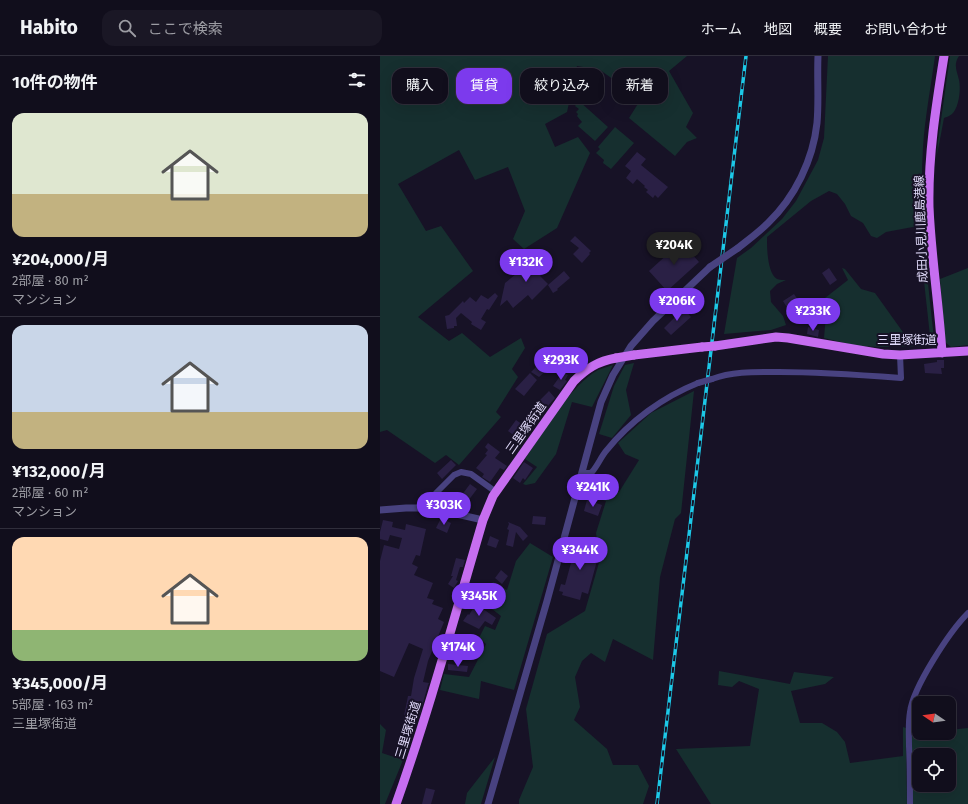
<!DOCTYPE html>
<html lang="ja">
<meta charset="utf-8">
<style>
:root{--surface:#110e1c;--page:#1a1725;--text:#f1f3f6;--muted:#9c9ca3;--line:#302e3b;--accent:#7c3aed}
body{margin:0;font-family:"Fira Sans","Noto Sans JP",sans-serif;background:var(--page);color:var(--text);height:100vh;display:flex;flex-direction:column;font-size:15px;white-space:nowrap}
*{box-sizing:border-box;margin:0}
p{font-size:13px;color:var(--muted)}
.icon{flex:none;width:22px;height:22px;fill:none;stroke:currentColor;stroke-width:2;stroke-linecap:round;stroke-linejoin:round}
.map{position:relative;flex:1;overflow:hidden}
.details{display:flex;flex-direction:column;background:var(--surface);width:380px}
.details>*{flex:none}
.top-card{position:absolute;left:12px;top:12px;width:380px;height:36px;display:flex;gap:8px}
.needle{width:26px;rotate:283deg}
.tools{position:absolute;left:532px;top:640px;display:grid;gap:8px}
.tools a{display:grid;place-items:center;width:44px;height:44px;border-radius:8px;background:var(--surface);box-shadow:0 4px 16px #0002,0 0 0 1px var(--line);font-size:20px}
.price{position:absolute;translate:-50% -34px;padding:0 9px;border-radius:14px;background:var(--accent);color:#fff;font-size:13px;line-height:26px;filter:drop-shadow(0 1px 2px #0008)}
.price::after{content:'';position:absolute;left:50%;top:24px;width:12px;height:9px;margin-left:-6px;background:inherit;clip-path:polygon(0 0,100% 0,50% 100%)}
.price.selected{background:#222;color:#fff}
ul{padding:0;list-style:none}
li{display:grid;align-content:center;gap:8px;height:212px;padding:0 12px}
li+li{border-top:1px solid var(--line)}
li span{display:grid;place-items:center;height:124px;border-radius:12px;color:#555}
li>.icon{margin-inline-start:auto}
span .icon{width:72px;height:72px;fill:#fffc;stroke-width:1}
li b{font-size:17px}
h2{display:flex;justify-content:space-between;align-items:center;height:48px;padding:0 12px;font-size:17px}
.chip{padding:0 14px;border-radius:12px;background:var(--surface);box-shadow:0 4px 16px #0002,0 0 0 1px var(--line);font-size:14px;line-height:36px}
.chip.selected{background:var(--accent);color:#fff}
header{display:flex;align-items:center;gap:24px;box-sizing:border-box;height:56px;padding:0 20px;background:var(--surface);border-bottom:1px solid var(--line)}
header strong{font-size:19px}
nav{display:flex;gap:22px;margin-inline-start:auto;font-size:14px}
.search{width:280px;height:36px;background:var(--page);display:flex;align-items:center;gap:10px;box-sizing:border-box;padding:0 14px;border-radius:12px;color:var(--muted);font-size:15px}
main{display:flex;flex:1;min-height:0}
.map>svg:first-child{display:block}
</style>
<header>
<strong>Habito</strong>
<div class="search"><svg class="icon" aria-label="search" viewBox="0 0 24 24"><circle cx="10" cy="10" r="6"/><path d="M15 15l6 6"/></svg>ここで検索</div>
<nav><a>ホーム</a><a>地図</a><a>概要</a><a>お問い合わせ</a></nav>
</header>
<main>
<section class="details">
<h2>10件の物件<svg class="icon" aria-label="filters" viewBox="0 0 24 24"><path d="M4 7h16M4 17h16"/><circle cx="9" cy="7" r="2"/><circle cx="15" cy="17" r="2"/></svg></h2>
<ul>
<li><span style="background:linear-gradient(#dfe7d0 65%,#c2b280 0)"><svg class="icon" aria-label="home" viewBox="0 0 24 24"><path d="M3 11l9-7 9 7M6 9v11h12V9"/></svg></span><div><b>¥204,000/月</b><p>2部屋 · 80 m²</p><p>マンション</p></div></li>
<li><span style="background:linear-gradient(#c9d6e8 70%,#c2b280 0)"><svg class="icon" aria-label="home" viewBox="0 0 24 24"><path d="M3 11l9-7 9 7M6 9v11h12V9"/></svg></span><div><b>¥132,000/月</b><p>2部屋 · 60 m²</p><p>マンション</p></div></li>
<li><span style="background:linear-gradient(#ffd9b3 75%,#8fb573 0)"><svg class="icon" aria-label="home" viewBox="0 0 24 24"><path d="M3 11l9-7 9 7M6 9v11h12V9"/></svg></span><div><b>¥345,000/月</b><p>5部屋 · 163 m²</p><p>三里塚街道</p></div></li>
</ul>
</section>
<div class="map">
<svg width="588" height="748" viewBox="0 0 588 748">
<rect width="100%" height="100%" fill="#171226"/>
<path fill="#162f2f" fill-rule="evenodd" d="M 0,0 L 307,0 L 289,15 L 313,57 L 306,71 L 317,82 L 307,86 L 295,100 L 249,62 L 261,43 L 220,14 L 197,10 L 187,56 L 165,68 L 175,91 L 198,81 L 210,97 L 177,172 L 144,193 L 133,183 L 145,155 L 128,111 L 95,124 L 79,94 L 18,128 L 46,175 L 61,170 L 93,215 L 38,261 L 69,285 L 82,277 L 110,301 L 141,282 L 145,292 L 132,313 L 138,321 L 116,356 L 121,361 L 79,409 L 66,399 L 55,407 L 7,374 L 0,376 Z
M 448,0 L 555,0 C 551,30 545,61 543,91 C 539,155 547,219 554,282 L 551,290 L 502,291 L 477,290 L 444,282 L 446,258 L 445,242 L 468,224 L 462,212 L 465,213 L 481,233 L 495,237 L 525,279 L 550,280 L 538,170 L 506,176 L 497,182 L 491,180 L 483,167 L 471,160 L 465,148 L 457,138 L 449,135 L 431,145 L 387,181 C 387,191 387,217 397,223 C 399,224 404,224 406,224 L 397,228 L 390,235 L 391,246 L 403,260 L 406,269 L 391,274 L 344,278 L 357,202 L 371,192 L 402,163 L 416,145 L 438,104 L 444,82 Z
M 570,0 L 579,0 C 573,9 577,15 579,24 C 581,33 579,52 572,58 C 570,60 566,61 564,62 L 557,99 L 558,85 Z
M 199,45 L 228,71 L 215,85 L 198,70 L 202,66 L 197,60 L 198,58 L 196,56 L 199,53 L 195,50 Z
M 235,71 L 254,87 L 231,113 L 223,107 L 224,104 L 216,97 L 220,93 L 218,91 Z
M 588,212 L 588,289 L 571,291 L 565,286 L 560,223 Z
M 254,307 L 246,334 L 251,359 L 232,382 L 219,378 L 234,330 L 245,309 Z
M 233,309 L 212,351 L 192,346 L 176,398 L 155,427 L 146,429 L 143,428 L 157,411 L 145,403 C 163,376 190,330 218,314 C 222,312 228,311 233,309 Z
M 314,335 L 301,457 L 295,463 L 280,521 L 273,604 L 233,583 L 225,606 L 211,597 L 202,605 L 195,621 L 200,651 L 194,664 L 227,693 L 233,709 L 258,709 L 269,730 L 263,748 L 139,748 L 139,744 L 153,711 L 146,653 L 167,578 L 205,555 L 220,503 L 216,477 L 226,445 L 206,439 L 210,426 L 216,427 L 239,436 L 259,404 L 245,398 L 238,387 L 271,357 Z
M 150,487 L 173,501 L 134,634 L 101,625 L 99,643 L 60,634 L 64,618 L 89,621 L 106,588 L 99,582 L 105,570 L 115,574 L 121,560 L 103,546 L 113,526 L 127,534 L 136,505 Z
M 339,615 L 410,628 L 414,616 L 454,621 L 445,628 L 411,635 L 420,667 L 442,667 L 457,676 L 465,686 L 470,707 L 523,700 L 523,671 L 526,672 L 527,748 L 331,748 L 296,693 L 370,690 L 379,633 L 359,625 L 352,631 L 338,629 Z
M 0,668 L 6,674 L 2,697 L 23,704 L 5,748 L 0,748 Z
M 532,672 L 539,673 L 539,677 L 569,677 L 569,674 L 588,672 L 588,748 L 533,748 L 530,699 ZM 539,699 L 569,699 L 569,729 L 539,729 Z
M 115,701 L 101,748 L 85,748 L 87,737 Z"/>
<path fill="#2a2045" d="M 257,96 L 266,103 L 261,109 L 288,131 L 278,142 L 275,139 L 273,142 L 266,136 L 268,134 L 264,131 L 265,130 L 257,123 L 253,128 L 246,122 L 251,115 L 245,110 Z
M 195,180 L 211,195 L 209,197 L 210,198 L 202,207 L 193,198 L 199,192 L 190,185 Z
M 301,186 L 319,206 L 287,235 L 269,215 Z
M 157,201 L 160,205 L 163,203 L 171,212 L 160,220 L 168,228 L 152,244 L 148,239 L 133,252 L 127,244 L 120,250 L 125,227 Z
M 449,212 L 457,224 L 450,229 L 442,217 Z
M 184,215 L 190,222 L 177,233 L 178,234 L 173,237 L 168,229 Z
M 115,237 L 118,240 L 109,254 L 107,253 L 101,263 L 106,266 L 101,274 L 91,268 L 92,266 L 81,257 L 76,262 L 77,270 L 74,270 L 74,272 L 67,273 L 65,260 L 69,259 L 83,245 L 84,247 L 90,241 L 96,246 L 101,239 L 108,243 Z
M 414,238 L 418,244 L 420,243 L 424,249 L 422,250 L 425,256 L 414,263 L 403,245 Z
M 305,254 L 311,261 L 291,279 L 284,272 L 297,259 L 298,260 Z
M 428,271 L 439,274 L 438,281 L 427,278 Z
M 557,304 L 564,304 L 564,312 L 561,312 L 562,318 L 545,317 L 544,308 L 557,306 Z
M 160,307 L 167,314 L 159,321 L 151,316 Z
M 183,316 L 188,319 L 185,324 L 187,325 L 180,334 L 173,330 Z
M 150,317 L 157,324 L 144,340 L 135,333 Z
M 169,335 L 175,342 L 166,352 L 159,345 Z
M 136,364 L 143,369 L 135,380 L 128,375 Z
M 108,387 L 120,396 L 115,402 L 127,410 L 124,414 L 120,412 L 110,426 L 102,421 L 104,418 L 96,412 L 107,399 L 105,398 L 108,394 L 105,391 Z
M 71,404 L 76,409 L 62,423 L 57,417 Z
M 144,406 L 153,412 L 145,424 L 143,422 L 140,427 L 133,422 Z
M 90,428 L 97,433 L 88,445 L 81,440 Z
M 207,444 L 222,449 L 218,460 L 204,455 Z
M 153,460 L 166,461 L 165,469 L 152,468 Z
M 61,462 L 71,467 L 67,477 L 56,472 Z
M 3,464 L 13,466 L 12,471 L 25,474 L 26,468 L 46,473 L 40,500 L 36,499 L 32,508 L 38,511 L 34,519 L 53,527 L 47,542 L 54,544 L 52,548 L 63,552 L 58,563 L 64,566 L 48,605 L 43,626 L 49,627 L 48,629 L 39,661 L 34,660 L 25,702 L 16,700 L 28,640 L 31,640 L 34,622 L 43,593 L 29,587 L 14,621 L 0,615 L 0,505 L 4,489 L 19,493 L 22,482 L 10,479 L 8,485 L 0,483 L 0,476 Z
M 128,466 L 140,471 L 148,480 L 143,485 L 136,476 L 133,491 L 126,489 L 129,474 L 127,473 L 129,468 Z
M 110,480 L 119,484 L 116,492 L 107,489 Z
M 198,481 L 206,484 L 205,489 L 212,491 L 210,499 L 218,501 L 208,538 L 202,536 L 200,544 L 182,539 L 183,536 L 179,535 L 181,528 L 185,529 Z
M 76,502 L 85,504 L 83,511 L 80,511 L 76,524 L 78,525 L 74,532 L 68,528 L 73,520 L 71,520 Z
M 121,514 L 128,520 L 122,528 L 115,522 Z
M 100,527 L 106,531 L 99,540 L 93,535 Z
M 96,548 L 116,562 L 112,569 L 105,565 L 99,573 L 83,565 L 88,558 L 89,559 Z
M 68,608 L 88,610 L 87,616 L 68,614 Z
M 46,732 L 55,734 L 51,748 L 42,748 Z"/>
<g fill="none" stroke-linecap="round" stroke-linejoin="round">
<path stroke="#484280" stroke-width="6" d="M 332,323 C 353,315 377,316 399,316 C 440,316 481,319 521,322 L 520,299
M 202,417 L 210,417 L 212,416 C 218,409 221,401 226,395 C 250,365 283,341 318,327
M 50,452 L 56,437 L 74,419 L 81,416 L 91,418 L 116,436
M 530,748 C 530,729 530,709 529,690 C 529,679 528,667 530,656 C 533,631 570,575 588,557"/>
<path stroke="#484280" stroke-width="7" d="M 358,192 C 368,184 379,176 388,167 C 415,141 433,104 437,67 C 439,45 437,22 438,0
M 0,454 L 26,452 L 50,452 L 103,464
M 108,748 L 167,545 L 221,346 L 233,319 L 251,290 L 273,265 L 330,211"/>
<path stroke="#c66ef0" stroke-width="9" d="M 335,290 L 396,281 L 408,282 L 503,298 L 520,299 L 588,295
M 562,297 C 559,248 551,200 549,151 C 548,100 556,50 564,0
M 254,299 L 322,291
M 16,748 C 49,655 75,559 103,464 L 113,440 L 194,325 C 206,313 218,305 236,302"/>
<defs>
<path id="rail" d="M 277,748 L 366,0"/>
</defs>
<use href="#rail" stroke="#1cc8e7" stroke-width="3.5"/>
<use href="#rail" stroke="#171226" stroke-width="2" stroke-dasharray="6" stroke-linecap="butt"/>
<path stroke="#484280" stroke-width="6" d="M 318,327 L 332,323"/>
<path stroke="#484280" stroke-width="7" d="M 330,211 L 358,192"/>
<path stroke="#c66ef0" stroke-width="9" d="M 322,291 L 335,290
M 236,302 L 254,299"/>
</g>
<g text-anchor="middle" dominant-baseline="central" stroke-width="4" stroke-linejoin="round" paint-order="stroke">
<g font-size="12" fill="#e1dbfb" stroke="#171226">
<text transform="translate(541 173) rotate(-92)">成田小見川鹿島港線</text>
<text x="527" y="284">三里塚街道</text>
<text transform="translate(146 372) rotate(-55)">三里塚街道</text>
<text transform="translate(28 674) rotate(-73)">三里塚街道</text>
</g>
</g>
</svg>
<div class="tools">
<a><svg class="needle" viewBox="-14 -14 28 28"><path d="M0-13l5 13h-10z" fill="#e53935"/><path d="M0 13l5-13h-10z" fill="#9c9ca3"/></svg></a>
<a><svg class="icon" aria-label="locate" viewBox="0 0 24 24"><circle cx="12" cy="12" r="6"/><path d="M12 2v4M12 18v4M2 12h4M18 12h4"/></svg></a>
</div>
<b class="price selected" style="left:294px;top:210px">¥204K</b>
<b class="price" style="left:146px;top:227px">¥132K</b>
<b class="price" style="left:297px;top:266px">¥206K</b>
<b class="price" style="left:433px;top:276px">¥233K</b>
<b class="price" style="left:181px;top:325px">¥293K</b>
<b class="price" style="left:213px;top:452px">¥241K</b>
<b class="price" style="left:64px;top:470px">¥303K</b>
<b class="price" style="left:200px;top:515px">¥344K</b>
<b class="price" style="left:99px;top:561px">¥345K</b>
<b class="price" style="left:78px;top:612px">¥174K</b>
<div class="top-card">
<a class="chip">購入</a>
<a class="chip selected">賃貸</a>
<a class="chip">絞り込み</a>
<a class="chip">新着</a>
</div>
</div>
</main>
